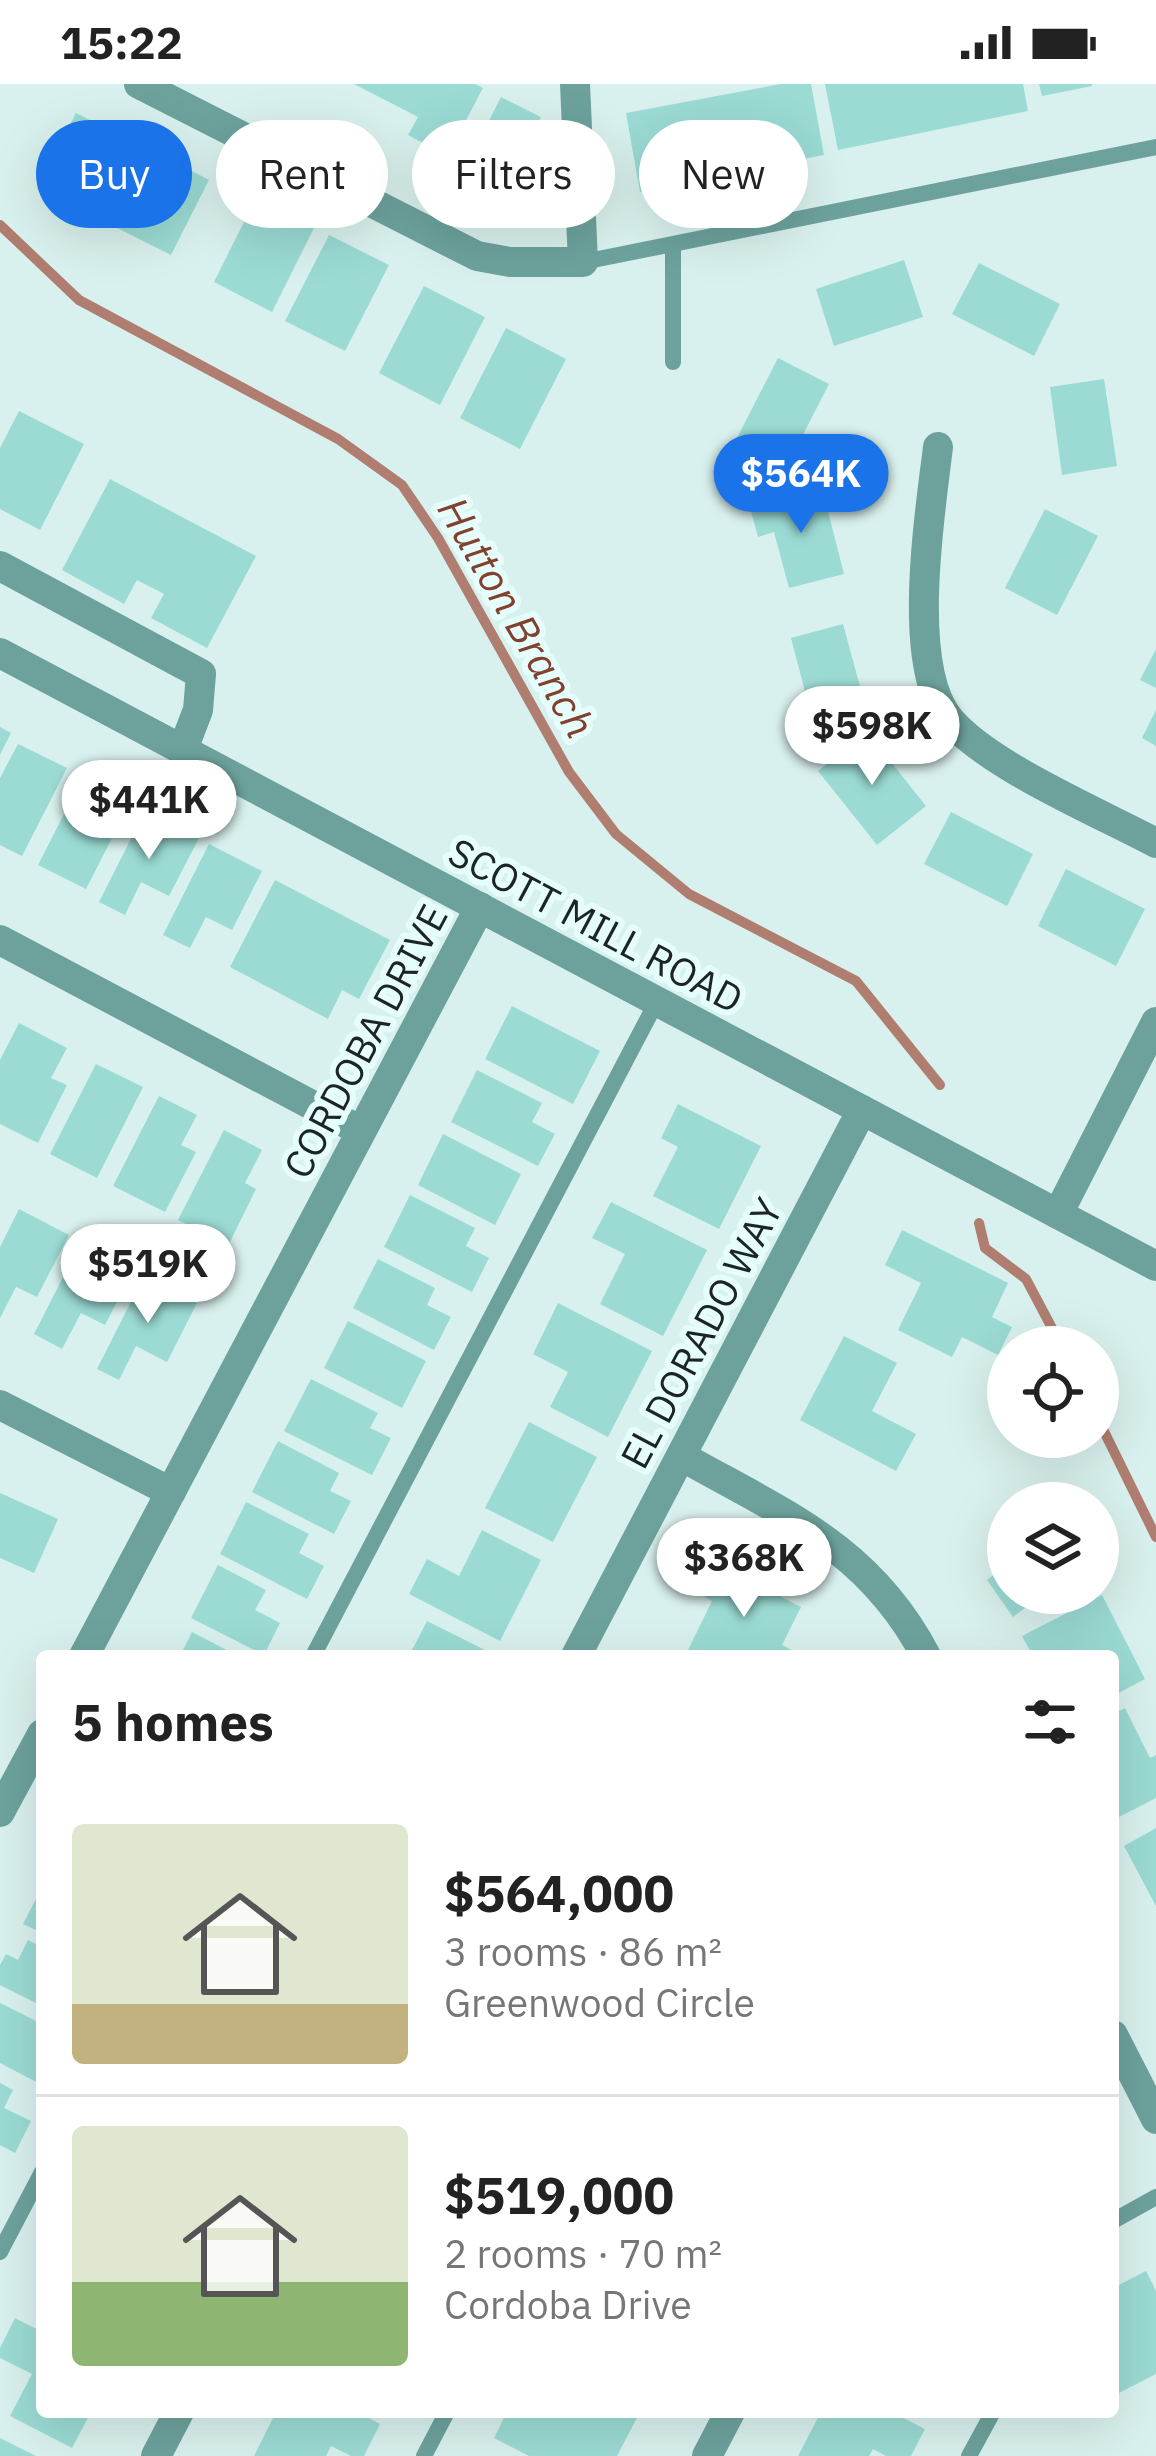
<!DOCTYPE html>
<meta charset="utf-8">
<style>
:root{--surface:#fff;--page:#f2f2f2;--text:#222;--muted:#767676;--line:#e0e0e0;--accent:#1a73e8}
body{margin:0;font-family:"IBM Plex Sans",sans-serif;background:var(--page);color:var(--text);height:100vh;display:flex;flex-direction:column;font-size:45px;white-space:nowrap}
*{box-sizing:border-box;margin:0}
p{font-size:39px;color:var(--muted)}
.icon{flex:none;width:66px;height:66px;fill:none;stroke:currentColor;stroke-width:2;stroke-linecap:round;stroke-linejoin:round}
.map{position:relative;flex:1;overflow:hidden}
.drawer{position:absolute;left:36px;top:1566px;width:1083px;height:768px;display:flex;flex-direction:column;background:var(--surface);border-radius:12px;box-shadow:0 12px 48px #0002}
.drawer>*{flex:none}
.guide{position:absolute;left:36px;top:36px;width:1086px;height:108px;display:flex;gap:24px}
.controls{position:absolute;left:987px;top:1242px;display:grid;gap:24px}
.controls a{display:grid;place-items:center;width:132px;height:132px;border-radius:50%;background:var(--surface);box-shadow:0 12px 48px #0002;font-size:60px}
.price{position:absolute;translate:-50% -102px;padding:0 27px;border-radius:42px;background:#fff;color:#222;font-size:39px;line-height:78px;filter:drop-shadow(0 3px 6px #0008)}
.price::after{content:'';position:absolute;left:50%;top:72px;width:36px;height:27px;margin-left:-18px;background:inherit;clip-path:polygon(0 0,100% 0,50% 100%)}
.price.current{background:var(--accent);color:#fff}
ul{padding:0;list-style:none}
li{display:flex;align-items:center;gap:36px;height:300px;padding:0 36px}
li+li{border-top:3px solid var(--line)}
li span{display:grid;place-items:center;flex:none;width:336px;height:240px;border-radius:12px;color:#555}
li>.icon{margin-inline-start:auto}
span .icon{width:144px;height:144px;fill:#fffc;stroke-width:1}
li b{font-size:51px}
h2{display:flex;justify-content:space-between;align-items:center;height:144px;padding:0 36px;font-size:51px}
.chip{padding:0 42px;border-radius:54px;background:var(--surface);box-shadow:0 12px 48px #0002;font-size:42px;line-height:108px}
.chip.current{background:var(--accent);color:#fff}
.status{display:flex;justify-content:space-between;align-items:center;height:84px;padding:0 60px;background:var(--surface);direction:ltr}
.status svg{height:33px;fill:currentColor}
.map>svg:first-child{display:block}
</style>
<div class="status"><b>15:22</b><svg viewBox="0 0 49 12"><path d="M0 12V9h3v3zM5 12V6h3v6zM10 12V3h3v9zM15 12V0h3v12zM26 1h20v11H26zM47 4h2v5h-2z"/></svg></div>
<div class="map">
<svg width="1156" height="2372" viewBox="0 0 1156 2372">
<rect width="100%" height="100%" fill="#d9f1ee"/>
<g fill="none" stroke-linecap="round" stroke-linejoin="round">
<path stroke="#af7e71" stroke-width="10" d="M 0,141 L 79,216 L 338,355 L 402,401 L 438,454 L 569,688 L 616,750 L 689,810 L 856,897 L 940,1001
M 979,1139 L 985,1164 L 1026,1195 L 1062,1263
M 1098,1335 L 1156,1453"/>
</g>
<path fill="#9bdbd4" d="M 354,0 L 475,0 L 483,4 L 447,72 L 408,51 L 418,33 Z
M 781,0 L 811,0 L 824,71 L 787,78 L 783,59 L 676,79 L 680,100 L 640,108 L 626,29 Z
M 825,0 L 1023,0 L 1028,27 L 838,66 Z
M 1039,0 L 1092,0 L 1092,2 L 1042,12 Z
M 501,13 L 541,33 L 507,100 L 467,80 Z
M 76,29 L 135,59 L 96,135 L 37,105 Z
M 150,65 L 209,96 L 171,171 L 111,141 Z
M 257,112 L 315,142 L 272,228 L 214,198 Z
M 329,151 L 389,181 L 345,267 L 285,237 Z
M 904,176 L 923,233 L 834,262 L 816,205 Z
M 979,179 L 1060,220 L 1034,272 L 952,230 Z
M 424,202 L 485,233 L 440,321 L 379,289 Z
M 506,244 L 566,275 L 520,365 L 460,334 Z
M 778,274 L 829,300 L 789,378 L 738,352 Z
M 1104,295 L 1117,382 L 1062,391 L 1050,303 Z
M 19,327 L 84,360 L 40,446 L 0,425 L 0,364 Z
M 110,395 L 256,472 L 207,564 L 151,534 L 164,510 L 137,496 L 124,520 L 62,486 Z
M 822,404 L 844,490 L 789,504 L 774,448 L 758,453 L 750,423 Z
M 1045,425 L 1098,452 L 1057,531 L 1005,504 Z
M 843,540 L 867,628 L 814,642 L 791,554 Z
M 1156,565 L 1156,604 L 1140,596 Z
M 1156,626 L 1156,662 L 1142,654 Z
M 0,643 L 11,649 L 0,671 Z
M 867,648 L 926,722 L 877,761 L 818,687 Z
M 18,660 L 67,684 L 22,772 L 0,761 L 0,694 Z
M 83,693 L 131,717 L 86,805 L 38,781 Z
M 145,727 L 199,754 L 169,812 L 141,798 L 125,831 L 99,818 Z
M 951,728 L 1033,770 L 1007,822 L 924,780 Z
M 209,760 L 262,787 L 232,846 L 206,833 L 190,864 L 163,851 Z
M 1066,785 L 1145,825 L 1116,882 L 1038,842 Z
M 275,796 L 390,856 L 359,915 L 342,906 L 328,935 L 230,883 Z
M 512,922 L 600,967 L 573,1020 L 485,975 Z
M 19,939 L 67,964 L 51,994 L 67,1001 L 38,1059 L 0,1040 L 0,976 Z
M 96,980 L 143,1003 L 97,1094 L 50,1070 Z
M 477,986 L 542,1019 L 532,1038 L 555,1050 L 538,1082 L 451,1038 Z
M 159,1012 L 197,1031 L 181,1061 L 196,1068 L 165,1128 L 113,1102 Z
M 678,1020 L 761,1062 L 719,1145 L 653,1112 L 678,1063 L 661,1054 Z
M 224,1046 L 262,1066 L 245,1099 L 256,1105 L 228,1162 L 178,1136 Z
M 443,1050 L 521,1090 L 495,1141 L 418,1101 Z
M 410,1111 L 475,1144 L 466,1162 L 489,1174 L 472,1208 L 384,1163 Z
M 611,1118 L 707,1166 L 663,1252 L 600,1220 L 625,1170 L 592,1154 Z
M 19,1125 L 69,1151 L 37,1213 L 16,1203 L 0,1234 L 0,1163 Z
M 902,1146 L 1008,1199 L 992,1233 L 1012,1243 L 998,1271 L 962,1253 L 952,1273 L 898,1246 L 921,1199 L 885,1181 Z
M 81,1158 L 134,1185 L 105,1241 L 81,1229 L 62,1265 L 34,1250 Z
M 378,1175 L 435,1204 L 427,1221 L 451,1233 L 434,1266 L 353,1224 Z
M 144,1192 L 197,1219 L 167,1278 L 136,1262 L 119,1296 L 97,1285 Z
M 558,1219 L 652,1267 L 608,1353 L 550,1323 L 568,1288 L 533,1270 Z
M 348,1237 L 426,1277 L 402,1324 L 324,1284 Z
M 844,1252 L 897,1279 L 872,1327 L 916,1350 L 896,1387 L 800,1336 Z
M 311,1295 L 378,1329 L 370,1344 L 391,1354 L 372,1391 L 284,1347 Z
M 529,1338 L 597,1373 L 553,1458 L 485,1424 Z
M 278,1357 L 339,1389 L 330,1407 L 351,1417 L 334,1450 L 252,1408 Z
M 1056,1402 L 1068,1419 L 1033,1419 Z
M 0,1409 L 58,1435 L 34,1489 L 0,1474 Z
M 246,1418 L 309,1450 L 299,1469 L 324,1482 L 307,1515 L 220,1470 Z
M 482,1446 L 541,1476 L 500,1557 L 409,1510 L 427,1475 L 459,1492 Z
M 1008,1480 L 1008,1509 L 1045,1509 L 1013,1533 L 987,1496 Z
M 218,1481 L 266,1506 L 255,1526 L 280,1539 L 264,1571 L 191,1534 Z
M 721,1482 L 801,1523 L 782,1561 L 803,1572 L 695,1572 L 687,1568 L 712,1517 L 705,1513 Z
M 1102,1511 L 1145,1595 L 1113,1612 L 1113,1572 L 1033,1572 L 1022,1552 Z
M 427,1537 L 489,1568 L 487,1572 L 409,1572 Z
M 192,1548 L 238,1572 L 180,1572 Z
M 1125,1624 L 1150,1674 L 1156,1671 L 1156,1714 L 1115,1735 L 1113,1630 Z
M 1156,1744 L 1156,1822 L 1124,1762 Z
M 42,1803 L 42,1849 L 23,1840 Z
M 28,1856 L 42,1863 L 42,1922 L 0,1901 L 0,1881 L 6,1870 L 18,1876 Z
M 0,1919 L 42,1940 L 42,2001 L 0,1979 Z
M 0,1999 L 13,2006 L 4,2024 L 31,2037 L 15,2069 L 0,2061 Z
M 1146,2187 L 1156,2207 L 1156,2290 L 1113,2312 L 1113,2204 Z
M 15,2234 L 42,2248 L 42,2328 L 91,2328 L 72,2364 L 10,2332 L 32,2290 L 0,2274 L 0,2264 Z
M 276,2328 L 357,2328 L 380,2340 L 364,2372 L 351,2372 L 331,2362 L 326,2372 L 254,2372 Z
M 507,2328 L 640,2328 L 617,2372 L 529,2372 L 494,2354 Z
M 821,2328 L 892,2328 L 925,2345 L 911,2372 L 886,2372 L 873,2365 L 869,2372 L 798,2372 Z
M 0,2354 L 36,2372 L 0,2372 Z"/>
<g fill="none" stroke-linecap="round" stroke-linejoin="round">
<path stroke="#6da29c" stroke-width="16" d="M 673,161 L 673,278
M 583,178 L 1156,63
M 313,1572 L 657,917
M 1113,2137 L 1156,2113
M 0,2168 L 42,2088
M 424,2372 L 447,2328
M 969,2372 L 993,2328"/>
<path stroke="#6da29c" stroke-width="30" d="M 139,0 L 477,172 L 510,178 L 583,178 L 575,0
M 938,363 C 930,430 905,583 950,636 C 989,682 1100,729 1156,759
M 0,482 L 201,590 L 198,626 L 183,665
M 0,856 L 361,1047
M 1058,1130 L 1156,938
M 0,1321 L 171,1408
M 681,1372 C 782,1429 869,1463 926,1572
M 84,1572 L 480,823
M 576,1572 L 862,1026
M 0,1728 L 42,1650
M 1113,1951 L 1156,2035
M 156,2372 L 179,2328
M 707,2372 L 730,2328"/>
<path stroke="#6da29c" stroke-width="30" d="M 0,569 L 1156,1182"/>
</g>
<g text-anchor="middle" dominant-baseline="central" stroke-width="12" stroke-linejoin="round" paint-order="stroke">
<g font-size="39" fill="#1c2524" stroke="#e6fefb">
<text transform="translate(596 841) rotate(28)">SCOTT MILL ROAD</text>
<text transform="translate(365 957) rotate(-62)">CORDOBA DRIVE</text>
<text transform="translate(701 1249) rotate(-62)">EL DORADO WAY</text>
</g>
<g font-size="42" font-style="italic" fill="#82402f" stroke="#e6fefb">
<text transform="translate(517 533) rotate(60)">Hutton Branch</text>
</g>
</g>
</svg>
<div class="controls">
<a><svg class="icon" aria-label="locate" viewBox="0 0 24 24"><circle cx="12" cy="12" r="6"/><path d="M12 2v4M12 18v4M2 12h4M18 12h4"/></svg></a>
<a><svg class="icon" aria-label="layers" viewBox="0 0 24 24"><path d="M12 4l9 5-9 5-9-5zM3 14l9 5 9-5"/></svg></a>
</div>
<b class="price current" style="left:801px;top:452px">$564K</b>
<b class="price" style="left:872px;top:704px">$598K</b>
<b class="price" style="left:149px;top:778px">$441K</b>
<b class="price" style="left:148px;top:1242px">$519K</b>
<b class="price" style="left:744px;top:1536px">$368K</b>
<div class="guide">
<a class="chip current">Buy</a>
<a class="chip">Rent</a>
<a class="chip">Filters</a>
<a class="chip">New</a>
</div>
<section class="drawer">
<h2>5 homes<svg class="icon" aria-label="filters" viewBox="0 0 24 24"><path d="M4 7h16M4 17h16"/><circle cx="9" cy="7" r="2"/><circle cx="15" cy="17" r="2"/></svg></h2>
<ul>
<li><span style="background:linear-gradient(#dfe7d0 75%,#c2b280 0)"><svg class="icon" aria-label="home" viewBox="0 0 24 24"><path d="M3 11l9-7 9 7M6 9v11h12V9"/></svg></span><div><b>$564,000</b><p>3 rooms · 86 m²</p><p>Greenwood Circle</p></div></li>
<li><span style="background:linear-gradient(#dfe7d0 65%,#8fb573 0)"><svg class="icon" aria-label="home" viewBox="0 0 24 24"><path d="M3 11l9-7 9 7M6 9v11h12V9"/></svg></span><div><b>$519,000</b><p>2 rooms · 70 m²</p><p>Cordoba Drive</p></div></li>
</ul>
</section>
</div>
